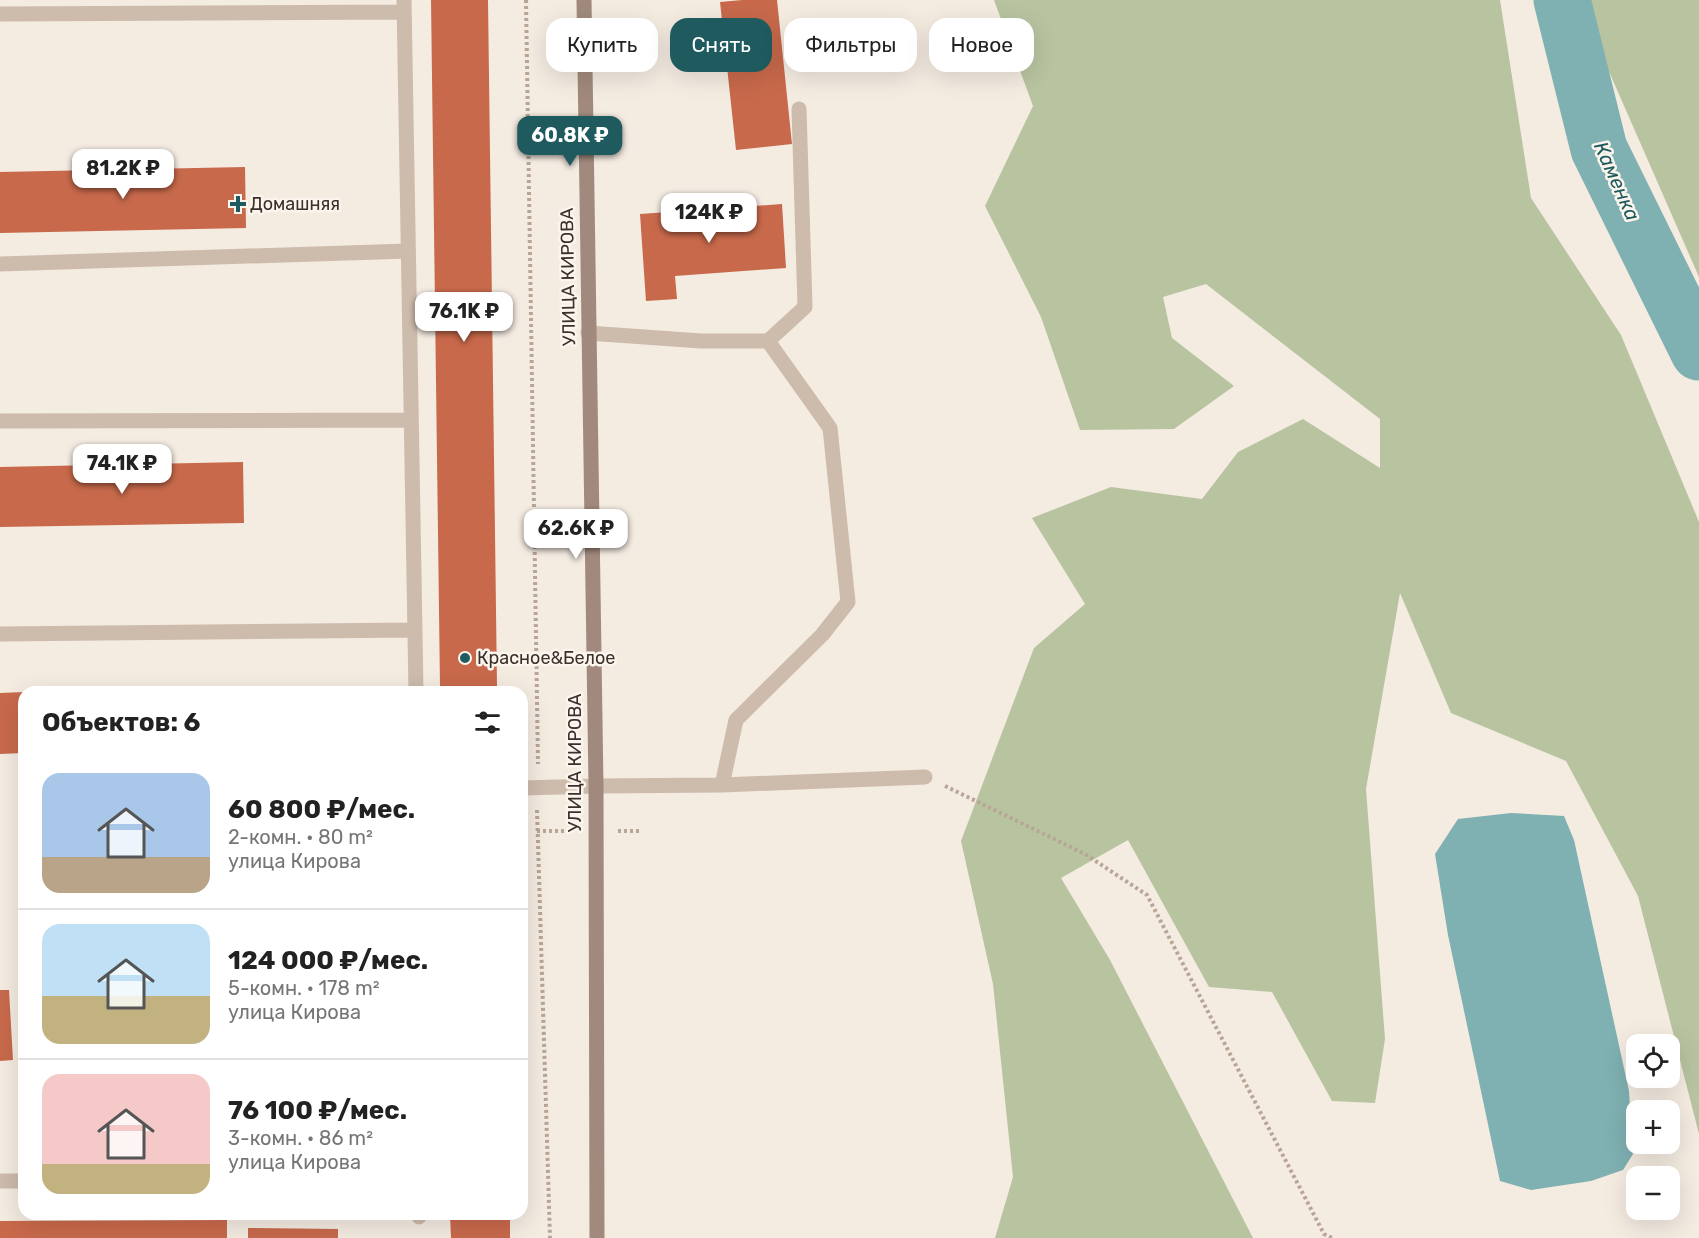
<!DOCTYPE html>
<html lang="ru">
<meta charset="utf-8">
<style>
:root{--surface:#fff;--page:#f2f2f2;--text:#222;--muted:#767676;--line:#e0e0e0;--accent:#1f5a5e}
body{margin:0;font-family:Rubik,sans-serif;background:var(--page);color:var(--text);height:100vh;display:flex;flex-direction:column;font-size:22px;white-space:nowrap}
*{box-sizing:border-box;margin:0}
p{font-size:20px;color:var(--muted)}
.icon{flex:none;width:33px;height:33px;fill:none;stroke:currentColor;stroke-width:2;stroke-linecap:round;stroke-linejoin:round}
.map{position:relative;flex:1;overflow:hidden}
.side{position:absolute;left:18px;top:686px;width:510px;height:534px;display:flex;flex-direction:column;background:var(--surface);border-radius:18px;box-shadow:0 6px 24px #0002}
.side>*{flex:none}
.hud{position:absolute;left:546px;top:18px;width:570px;height:54px;display:flex;gap:12px}
.tools{position:absolute;left:1626px;top:1034px;display:grid;gap:12px}
.tools a{display:grid;place-items:center;width:54px;height:54px;border-radius:12px;background:var(--surface);box-shadow:0 6px 24px #0002;font-size:30px}
.price{position:absolute;translate:-50% -51px;padding:0 14px;border-radius:12px;background:#fff;color:#222;font-size:20px;line-height:39px;filter:drop-shadow(0 2px 3px #0008)}
.price::after{content:'';position:absolute;left:50%;top:36px;width:18px;height:14px;margin-left:-9px;background:inherit;clip-path:polygon(0 0,100% 0,50% 100%)}
.price.current{background:var(--accent);color:#fff}
ul{padding:0;list-style:none}
li{display:flex;align-items:center;gap:18px;height:150px;padding:0 24px}
li+li{border-top:2px solid var(--line)}
li span{display:grid;place-items:center;flex:none;width:168px;height:120px;border-radius:18px;color:#555}
li>.icon{margin-inline-start:auto}
span .icon{width:72px;height:72px;fill:#fffc;stroke-width:1}
li b{font-size:26px}
h2{display:flex;justify-content:space-between;align-items:center;height:72px;padding:0 24px;font-size:26px}
.chip{padding:0 21px;border-radius:18px;background:var(--surface);box-shadow:0 6px 24px #0002;font-size:21px;line-height:54px}
.chip.current{background:var(--accent);color:#fff}
.map>svg:first-child{display:block}
</style>
<div class="map">
<svg width="1699" height="1238" viewBox="0 0 1699 1238">
<rect width="100%" height="100%" fill="#f4ebe1"/>
<path fill="#b8c4a0" d="M 994,0 L 1500,0 L 1531,198 L 1621,335 L 1699,522 L 1699,1134 L 1638,896 L 1566,761 L 1451,713 L 1400,593 L 1366,789 L 1385,1039 L 1375,1103 L 1332,1101 L 1272,992 L 1209,987 L 1128,840 L 1061,878 L 1110,960 L 1253,1238 L 995,1238 L 1013,1177 L 993,984 L 961,841 L 1034,648 L 1085,604 L 1032,518 L 1111,487 L 1202,499 L 1238,452 L 1303,419 L 1380,468 L 1380,419 L 1206,284 L 1163,297 L 1172,338 L 1234,386 L 1174,429 L 1080,430 L 1041,317 L 985,206 L 1033,106 Z
M 1581,0 L 1699,0 L 1699,277 L 1579,3 Z"/>
<path fill="#7fb0b2" d="M 1511,813 L 1564,816 L 1574,840 L 1629,1091 L 1633,1154 L 1623,1170 L 1591,1181 L 1531,1190 L 1500,1181 L 1448,935 L 1435,854 L 1458,819 Z"/>
<g fill="none" stroke-linecap="round" stroke-linejoin="round">
<path stroke="#7fb0b2" stroke-width="57" d="M 1562,0 L 1599,149 L 1699,352"/>
</g>
<path fill="#c8694b" d="M 431,0 L 488,0 L 497,686 L 440,686 Z
M 742,0 L 777,0 L 792,144 L 736,150 L 720,2 Z
M 245,167 L 246,228 L 0,233 L 0,172 Z
M 782,204 L 786,268 L 675,276 L 677,299 L 646,301 L 640,214 Z
M 243,462 L 244,523 L 0,527 L 0,467 Z
M 202,689 L 244,689 L 244,692 L 202,692 Z
M 24,692 L 24,753 L 0,754 L 0,693 Z
M 0,990 L 9,990 L 13,1060 L 0,1061 Z
M 450,1214 L 510,1214 L 510,1238 L 451,1238 Z
M 227,1220 L 227,1238 L 0,1238 L 0,1221 Z
M 248,1228 L 338,1229 L 338,1238 L 248,1238 Z"/>
<g fill="none" stroke-linecap="round" stroke-linejoin="round">
<path stroke="#b9a596" stroke-width="4" stroke-dasharray="3 3" stroke-linecap="butt" d="M 526,0 L 538,764
M 945,786 L 1085,854 L 1147,895 L 1324,1234 L 1332,1238
M 537,810 L 550,1238
M 537,831 L 572,831
M 618,831 L 642,831"/>
<path stroke="#cdbbac" stroke-width="15" d="M 404,0 L 416,692
M 0,14 L 404,12
M 0,264 L 408,251
M 588,333 L 701,341 L 768,341 L 805,307 L 799,109
M 0,421 L 411,420
M 0,634 L 415,630
M 722,785 L 736,720 L 822,635 L 848,602 L 830,428 L 768,341
M 522,788 L 596,786 L 722,785 L 925,777
M 0,1181 L 24,1181
M 419,1214 L 419,1217"/>
<path stroke="#a18a7d" stroke-width="15" d="M 584,0 L 596,786 L 597,1238"/>
</g>
<g fill="#1f5a5e" stroke="#fbf5ee" stroke-width="2">
<path d="M235 195h6v6h6v6h-6v6h-6v-6h-6v-6h6z"/>
<circle cx="465" cy="658" r="6"/>
</g>
<g text-anchor="middle" dominant-baseline="central" stroke-width="5" stroke-linejoin="round" paint-order="stroke">
<g font-size="18" fill="#3b302b" stroke="#fbf5ee" text-anchor="start">
<text x="250" y="204">Домашняя</text>
<text x="477" y="658">Красное&amp;Белое</text>
</g>
<g font-size="18" fill="#3b302b" stroke="#fbf5ee">
<text transform="translate(568 277) rotate(-91)">УЛИЦА КИРОВА</text>
<text transform="translate(575 763) rotate(-90)">УЛИЦА КИРОВА</text>
</g>
<g font-size="20" font-style="italic" fill="#1f5a5e" stroke="#fbf5ee">
<text transform="translate(1617 181) rotate(66)">Каменка</text>
</g>
</g>
</svg>
<div class="tools">
<a><svg class="icon" aria-label="locate" viewBox="0 0 24 24"><circle cx="12" cy="12" r="6"/><path d="M12 2v4M12 18v4M2 12h4M18 12h4"/></svg></a>
<a>+</a>
<a>−</a>
</div>
<b class="price current" style="left:570px;top:167px">60.8K ₽</b>
<b class="price" style="left:123px;top:200px">81.2K ₽</b>
<b class="price" style="left:709px;top:244px">124K ₽</b>
<b class="price" style="left:464px;top:343px">76.1K ₽</b>
<b class="price" style="left:122px;top:495px">74.1K ₽</b>
<b class="price" style="left:576px;top:560px">62.6K ₽</b>
<div class="hud">
<a class="chip">Купить</a>
<a class="chip current">Снять</a>
<a class="chip">Фильтры</a>
<a class="chip">Новое</a>
</div>
<section class="side">
<h2>Объектов: 6<svg class="icon" aria-label="filters" viewBox="0 0 24 24"><path d="M4 7h16M4 17h16"/><circle cx="9" cy="7" r="2"/><circle cx="15" cy="17" r="2"/></svg></h2>
<ul>
<li><span style="background:linear-gradient(#a9c7e8 70%,#b9a48a 0)"><svg class="icon" aria-label="home" viewBox="0 0 24 24"><path d="M3 11l9-7 9 7M6 9v11h12V9"/></svg></span><div><b>60 800 ₽/мес.</b><p>2-комн. · 80 m²</p><p>улица Кирова</p></div></li>
<li><span style="background:linear-gradient(#bfe0f5 60%,#c2b280 0)"><svg class="icon" aria-label="home" viewBox="0 0 24 24"><path d="M3 11l9-7 9 7M6 9v11h12V9"/></svg></span><div><b>124 000 ₽/мес.</b><p>5-комн. · 178 m²</p><p>улица Кирова</p></div></li>
<li><span style="background:linear-gradient(#f6c9c9 75%,#c2b280 0)"><svg class="icon" aria-label="home" viewBox="0 0 24 24"><path d="M3 11l9-7 9 7M6 9v11h12V9"/></svg></span><div><b>76 100 ₽/мес.</b><p>3-комн. · 86 m²</p><p>улица Кирова</p></div></li>
</ul>
</section>
</div>
